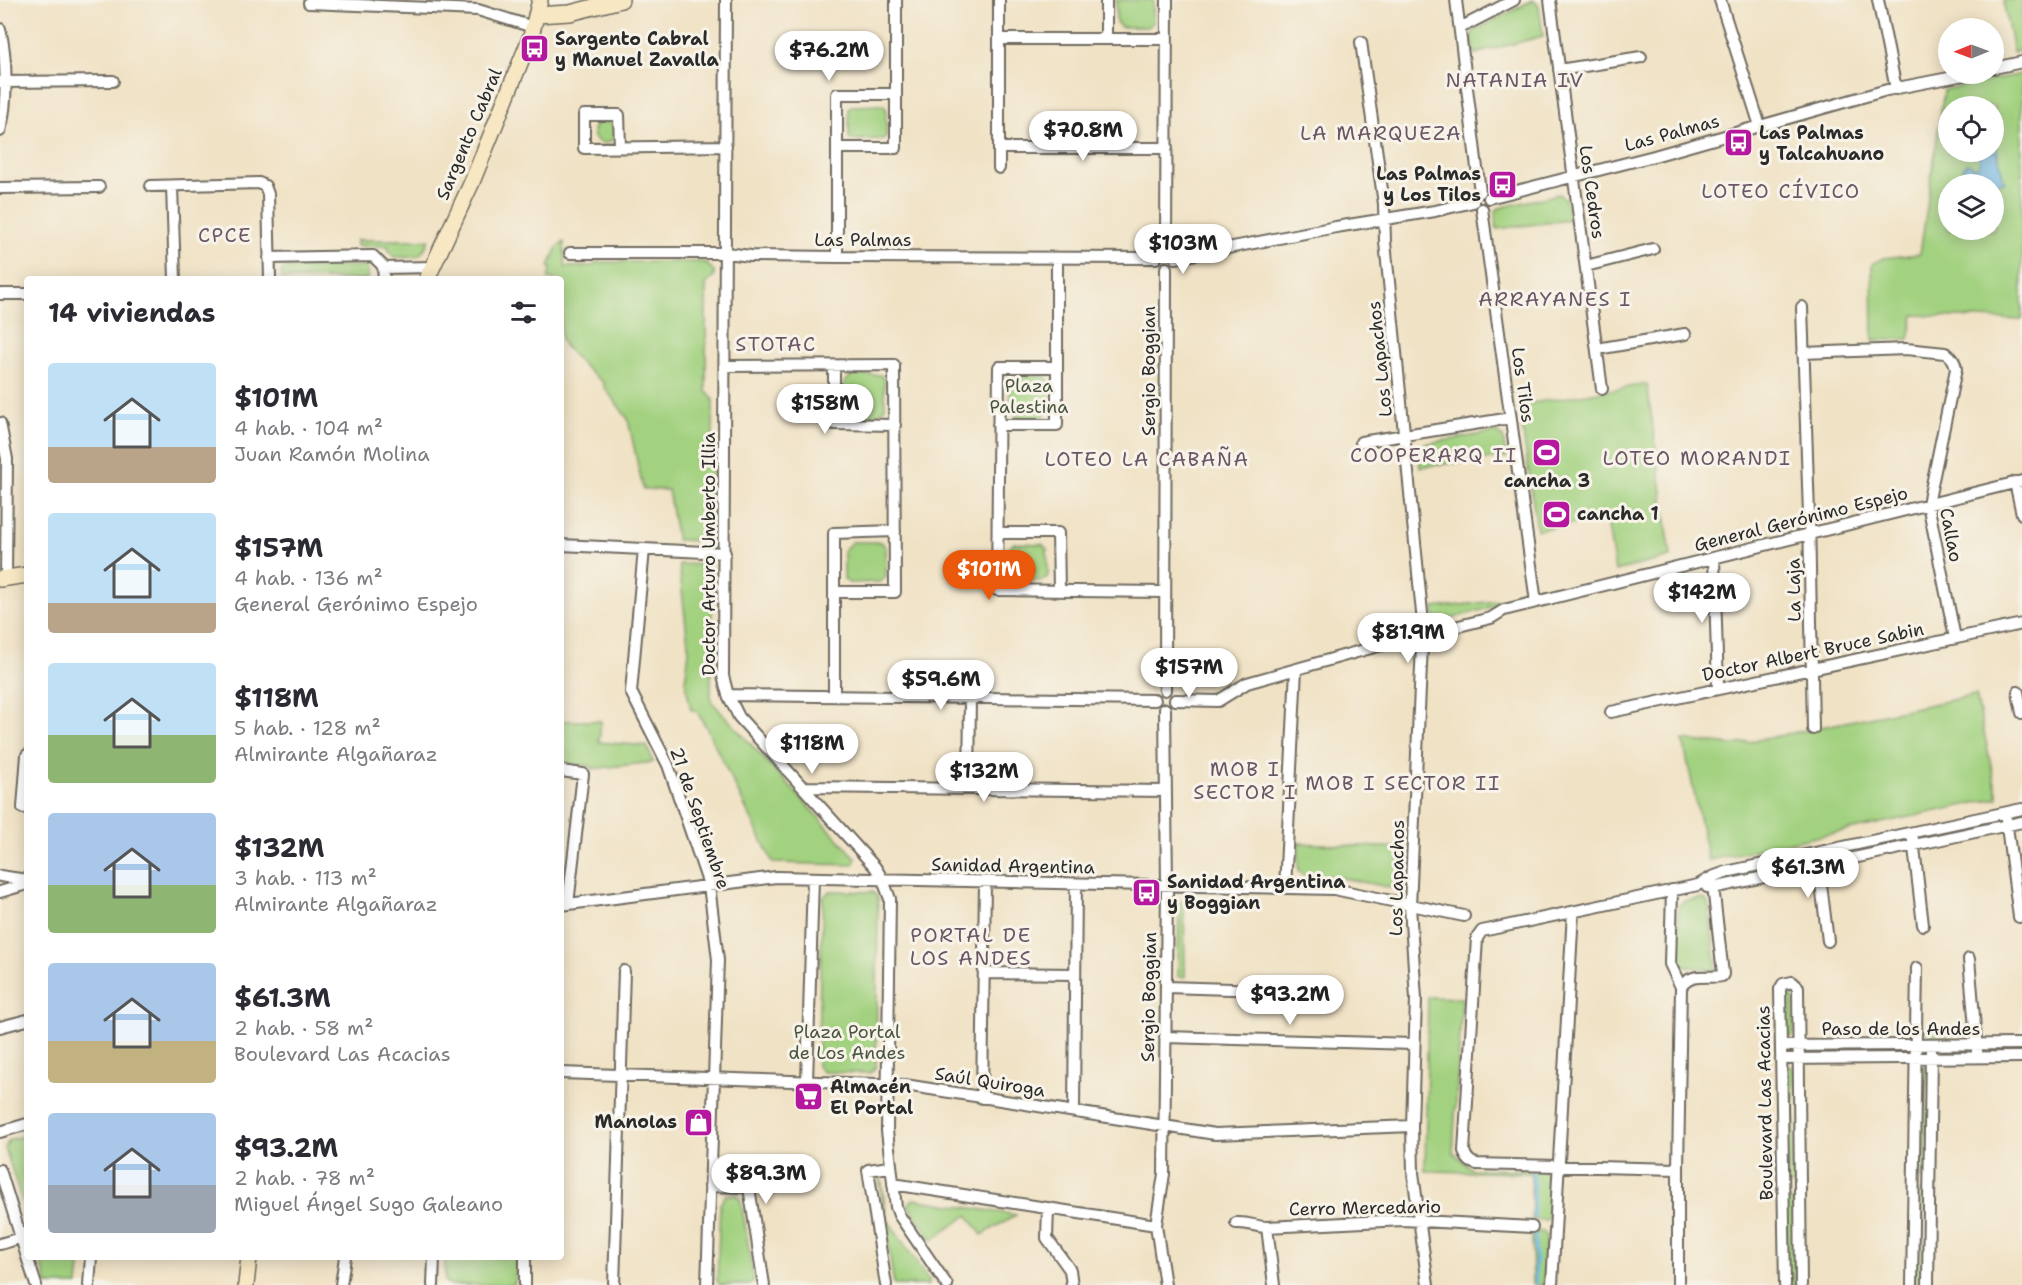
<!DOCTYPE html>
<html lang="es">
<meta charset="utf-8">
<style>
:root{--surface:#fff;--page:#f7f7f7;--text:#2b2b33;--muted:#7c7c81;--accent:#ea580c}
body{margin:0;font-family:"Shantell Sans",sans-serif;background:var(--page);color:var(--text);height:100vh;display:flex;flex-direction:column;font-size:22px;white-space:nowrap}
*{box-sizing:border-box;margin:0}
p{font-size:20px;color:var(--muted)}
.icon{flex:none;width:33px;height:33px;fill:none;stroke:currentColor;stroke-width:2;stroke-linecap:round;stroke-linejoin:round}
.map{position:relative;flex:1;overflow:hidden}
.side{position:absolute;left:24px;top:276px;width:540px;height:984px;display:flex;flex-direction:column;background:var(--surface);border-radius:6px;box-shadow:0 3px 15px #0003}
.side>*{flex:none}
.needle{width:39px;rotate:269deg}
.fabs{position:absolute;left:1938px;top:18px;display:grid;gap:12px}
.fabs a{display:grid;place-items:center;width:66px;height:66px;border-radius:50%;background:var(--surface);box-shadow:0 3px 15px #0003;font-size:30px}
.price{position:absolute;translate:-50% -51px;padding:0 14px;border-radius:21px;background:#fff;color:#222;font-size:20px;line-height:39px;filter:drop-shadow(0 2px 3px #0008)}
.price::after{content:'';position:absolute;left:50%;top:36px;width:18px;height:14px;margin-left:-9px;background:inherit;clip-path:polygon(0 0,100% 0,50% 100%)}
.price.selected{background:var(--accent);color:#fff}
ul{padding:0;list-style:none}
li{display:flex;align-items:center;gap:18px;height:150px;padding:0 24px}
li span{display:grid;place-items:center;flex:none;width:168px;height:120px;border-radius:6px;color:#555}
li>.icon{margin-inline-start:auto}
span .icon{width:72px;height:72px;fill:#fffc;stroke-width:1}
li b{font-size:26px}
h2{display:flex;justify-content:space-between;align-items:center;height:72px;padding:0 24px;font-size:26px}
.map>svg:first-child{display:block}
</style>
<div class="map">
<svg width="2022" height="1285" viewBox="0 0 2022 1285">
<rect width="100%" height="100%" fill="#f7f3e8"/>
<filter id="ink" filterUnits="userSpaceOnUse"><feTurbulence type="fractalNoise" baseFrequency=".0167" numOctaves="2"/><feDisplacementMap in="SourceGraphic" scale="12" xChannelSelector="R" yChannelSelector="G"/><feConvolveMatrix kernelMatrix="1 2 1 2 8 2 1 2 1" color-interpolation-filters="sRGB"/></filter>
<filter id="wash" filterUnits="userSpaceOnUse"><feTurbulence type="fractalNoise" baseFrequency=".008" numOctaves="4" result="noise"/><feDisplacementMap in="SourceGraphic" scale="24" xChannelSelector="R" yChannelSelector="G"/><feGaussianBlur stdDeviation="1.35" result="paint"/><feColorMatrix in="noise" values="0 0 0 0 0 0 0 0 0 0 0 0 0 0 0 0 0 1.4 0 .05"/><feComposite in="paint" operator="in"/></filter>
<g filter="url(#wash)">
<rect width="100%" height="100%" fill="#f0e2c5"/>
<path fill="#a2d17f" stroke="#667e55" stroke-width="1.5" fill-rule="evenodd" d="M 1116,0 L 1153,0 L 1153,22 L 1148,27 L 1121,27 L 1116,22 Z
M 1533,0 L 1539,6 L 1543,36 L 1474,54 L 1471,36 L 1474,31 Z
M 2003,0 L 2022,0 L 2022,50 L 2013,52 Z
M 2022,74 L 2022,320 L 1914,315 L 1909,339 L 1873,340 L 1872,264 L 1883,258 L 1920,254 L 1944,90 ZM 1948,106 L 1994,106 L 1994,152 L 1948,152 ZM 1948,184 L 1994,184 L 1994,230 L 1948,230 Z
M 882,105 L 886,108 L 886,136 L 883,139 L 852,140 L 849,137 L 849,109 L 852,106 Z
M593 132a11 11 0 1 1 22 0a11 11 0 1 1-22 0Z
M 1559,194 L 1566,200 L 1569,220 L 1497,229 L 1495,213 L 1499,208 Z
M 357,240 L 429,240 C 419,262 416,257 394,257 L 389,251 L 388,246 L 357,246 Z
M 564,242 L 565,267 L 593,266 L 597,262 L 705,262 L 714,271 L 714,277 L 706,284 L 706,391 L 713,399 L 712,535 L 706,541 L 677,540 L 668,490 L 643,489 L 628,419 L 605,388 L 603,382 L 590,372 L 565,347 L 561,340 L 561,279 L 548,279 L 551,268 L 549,267 L 556,249 Z
M 364,266 L 368,269 L 367,279 L 282,279 L 282,270 L 285,268 Z
M 852,375 L 881,375 L 884,379 L 885,407 L 877,416 L 855,416 L 845,407 L 844,383 Z
M 1016,375 L 1044,376 L 1049,381 L 1049,410 L 1042,418 L 1019,418 L 1010,409 L 1010,382 Z
M 1647,384 L 1671,557 L 1615,571 L 1607,519 L 1588,521 L 1537,530 L 1519,405 Z
M 1495,432 L 1503,437 L 1506,457 L 1420,467 L 1418,451 L 1424,444 Z
M 852,542 L 881,542 L 886,547 L 886,577 L 880,582 L 849,583 L 844,579 L 844,550 Z
M 1013,543 L 1042,544 L 1047,549 L 1048,576 L 1042,581 L 1013,581 L 1009,577 L 1009,549 Z
M 679,564 L 707,565 L 712,569 L 711,701 L 856,858 L 853,865 L 773,863 L 705,725 L 696,710 L 691,710 L 685,681 L 689,652 Z
M 1523,598 L 1440,622 L 1435,618 L 1434,608 Z
M 1976,695 L 1998,798 L 1708,860 L 1683,740 L 1734,745 Z
M 561,721 L 601,721 L 599,742 L 647,746 L 653,762 L 592,769 L 592,766 L 561,763 Z
M 1299,843 L 1401,848 L 1399,884 L 1393,888 L 1337,877 L 1304,877 L 1298,870 Z
M 830,891 L 873,892 L 878,898 L 876,1067 L 870,1073 L 823,1072 L 817,1066 L 823,897 Z
M 1702,898 L 1708,902 L 1716,964 L 1715,970 L 1712,970 L 1681,965 L 1677,959 L 1679,905 L 1684,901 Z
M 1184,899 L 1185,977 L 1178,977 L 1179,903 Z
M 1786,987 L 1793,988 L 1794,1034 L 1791,1037 L 1786,1035 Z
M 1428,997 L 1462,998 L 1453,1153 C 1461,1156 1463,1165 1472,1169 L 1544,1170 C 1555,1180 1548,1203 1548,1218 L 1546,1220 L 1532,1220 L 1531,1173 L 1425,1171 Z
M 1924,1027 L 1969,1027 L 1969,1029 L 1964,1035 C 1951,1035 1928,1040 1924,1027 Z
M 1923,1065 L 1927,1065 L 1926,1176 L 1922,1179 L 1918,1177 L 1919,1068 Z
M 1790,1066 L 1793,1068 L 1794,1071 L 1795,1184 L 1788,1186 L 1786,1068 Z
M 26,1135 L 27,1139 L 27,1217 L 5,1148 L 9,1140 Z
M 879,1177 L 881,1178 L 887,1219 L 929,1281 L 929,1285 L 894,1285 Z
M 1921,1191 L 1924,1193 L 1923,1285 L 1915,1285 L 1918,1192 Z
M 726,1195 L 737,1195 L 741,1201 L 754,1280 L 750,1285 L 720,1285 L 717,1281 L 720,1204 Z
M 913,1199 L 1016,1215 L 982,1235 L 968,1215 L 932,1240 L 908,1205 Z
M 1789,1200 L 1794,1202 L 1795,1285 L 1787,1285 L 1786,1202 Z
M 1532,1232 L 1543,1232 L 1546,1236 L 1544,1285 L 1533,1285 Z
M 39,1257 L 81,1257 L 78,1285 L 48,1285 Z
M 445,1257 L 516,1257 L 515,1283 L 513,1285 L 450,1285 L 445,1281 Z"/>
<path fill="#6fb9e8" stroke="#4d728a" stroke-width="1.5" d="M 1996,145 L 2004,182 L 1990,184 L 1967,184 L 1961,172 L 1967,163 L 1976,168 L 1980,163 L 1978,152 L 1994,152 L 1994,146 Z"/>
<g fill="none" stroke-linecap="round" stroke-linejoin="round">
<path stroke="#6fb9e8" stroke-width="3" d="M 1533,1172 L 1534,1218
M 1535,1233 L 1536,1285"/>
</g>
</g>
<g filter="url(#ink)">
<g fill="none" stroke-linecap="round" stroke-linejoin="round">
<defs>
<path id="street" d="M 726,0 L 723,676 L 728,695 L 739,717 L 875,867 L 883,880 L 890,899 L 887,1131 L 896,1207 L 899,1215 L 947,1285
M 999,0 L 999,168
M 1106,0 L 1106,39
M 1456,0 L 1480,192
M 1550,0 L 1602,389
M 1720,0 L 1760,126
M 1878,0 L 1896,89
M 309,3 L 478,10 L 533,27
M 1460,28 L 1514,0
M 0,29 C 7,58 8,102 0,131
M 999,39 L 1167,39
M 1361,42 L 1384,204 L 1385,242 L 1423,623 L 1410,906 L 1416,999 L 1412,1126 L 1413,1173 L 1428,1285
M 1994,68 L 2022,62
M 1559,70 L 1641,57
M 0,82 L 113,81
M 620,147 L 619,115 L 584,115 L 584,148 L 726,146
M 837,148 L 896,148 L 896,0
M 999,148 L 1167,148
M 151,186 L 259,183 L 265,186 L 268,194 L 270,279
M 172,186 L 175,279
M 0,188 L 99,187
M 1489,198 L 1654,156 L 1887,90 L 1969,74
M 1482,209 L 1536,602
M 1166,248 L 1167,0
M 570,253 L 726,253 L 751,256 L 837,257 L 1156,258
M 837,257 L 837,94 L 896,94
M 269,258 L 373,256 L 383,266 L 384,279
M 1176,258 L 1336,227 L 1435,211 L 1473,202
M 1586,266 L 1653,249
M 383,268 L 433,267
M 0,294 L 27,294
M 1802,307 L 1809,515 L 1813,729
M 1597,349 L 1685,334
M 1803,353 L 1906,349 L 1945,353 C 1952,356 1955,361 1956,369 L 1928,504 L 1955,638
M 726,366 L 894,365 L 895,592 L 834,592
M 834,366 L 834,424 L 895,425
M 1057,367 L 999,367 L 997,590 L 1165,592
M 0,423 L 7,459 L 6,578
M 998,425 L 1057,425 L 1057,258
M 1361,442 L 1511,418
M 2015,482 L 2022,514
M 998,533 L 1058,533 L 1059,590
M 561,545 L 725,553
M 644,549 L 631,692 L 668,765 L 709,885 L 718,960 L 707,1285
M 1714,558 L 1718,689
M 1165,690 L 1166,268
M 2018,692 L 2022,713
M 728,695 L 1155,700
M 834,696 L 834,533 L 895,531
M 1175,700 L 1218,701 L 1247,683 L 1378,646 L 1491,618 L 1504,610 L 2022,481
M 1165,709 L 1167,885 L 1164,1174 L 1156,1225 L 1165,1285
M 1611,712 L 2022,624
M 561,771 L 583,774 L 568,904
M 803,787 L 1166,791
M 969,789 L 970,697
M 23,808 L 27,755
M 2006,819 L 2019,917
M 1913,839 L 1923,925
M 1818,860 L 1828,941
M 0,876 L 27,880
M 1707,887 L 1713,888 L 2022,822
M 1285,888 L 1296,669
M 1672,890 L 1670,964 L 1681,987
M 0,892 L 27,884
M 561,905 L 776,877 L 1334,889 L 1464,916
M 1969,959 L 1977,1051
M 984,973 L 1075,974
M 1166,987 L 1295,991
M 0,1027 L 27,1020
M 1165,1037 L 1414,1044
M 1781,1046 L 2022,1044
M 1781,1059 L 2022,1057
M 561,1073 L 905,1085 L 1215,1134 L 1412,1126
M 807,1082 L 813,878
M 982,1098 L 985,883
M 1074,1111 L 1076,884
M 0,1132 L 27,1124
M 1678,1169 L 1477,1164 C 1470,1163 1466,1158 1464,1151 L 1477,938 L 1482,931 L 1487,930 L 1698,885 L 1712,877 L 1726,872 L 2022,809
M 0,1170 L 27,1257
M 893,1184 L 1156,1225
M 710,1186 L 749,1187 L 764,1285
M 1048,1208 L 1047,1238 L 1070,1270 L 1072,1285
M 1236,1223 C 1249,1222 1255,1227 1267,1227 L 1403,1220 L 1532,1227
M 1267,1227 L 1274,1285
M 0,1244 L 27,1236
M 27,1257 L 36,1285
M 89,1285 L 91,1257
M 341,1285 L 345,1257
M 433,1285 L 434,1257
M 525,1285 L 525,1257
M 614,1285 L 624,971
M 886,1285 L 868,1170 L 890,1167
M 1552,1285 L 1573,912
M 1678,1285 L 1678,1169 L 1681,987 C 1691,972 1707,979 1722,976 L 1723,974 L 1712,877
M 1785,1285 L 1780,989 L 1783,984 L 1792,982 L 1798,987 L 1801,1285
M 1912,1285 L 1917,968
M 1928,1285 L 1931,1051"/>
<path id="secondary" d="M 536,15 L 570,13 L 621,0
M 427,279 L 472,182 L 531,36 L 540,0
M 0,579 L 27,575
M 246,1285 L 249,1257"/>
</defs>
<use href="#street" stroke="#706b61" stroke-width="14"/>
<use href="#secondary" stroke="#706b61" stroke-width="18"/>
<use href="#street" stroke="#fff" stroke-width="10"/>
<use href="#secondary" stroke="#f7e8c3" stroke-width="15"/>
</g>
</g>
<defs>
<symbol id="bus-square" viewBox="-11 -11 22 22"><rect x="-9" y="-9" width="18" height="18" rx="4" fill="#b5179e" stroke="#f7f3e8"/><path d="M-5-6H5V4H4V6H2V4H-2V6H-4V4H-5ZM-3.5-4V0h7V-4ZM-3.5 1.2v1.5H-2V1.2ZM2 1.2v1.5H3.5V1.2Z" fill="#fff"/></symbol>
<symbol id="stadium-square" viewBox="-11 -11 22 22"><rect x="-9" y="-9" width="18" height="18" rx="4" fill="#b5179e" stroke="#f7f3e8"/><path d="M0-5a6.5 5 0 1 0 0 10a6.5 5 0 1 0 0-10ZM-3.5-1.8h7v3.6h-7Z" fill="#fff"/></symbol>
<symbol id="supermarket-square" viewBox="-11 -11 22 22"><rect x="-9" y="-9" width="18" height="18" rx="4" fill="#b5179e" stroke="#f7f3e8"/><path d="M-6-5.5h2.5l.6 2H6L4.5 2H-2.5L-4.4-4H-6ZM-1.5 3.2a1.3 1.3 0 1 0 .1 0ZM3 3.2a1.3 1.3 0 1 0 .1 0Z" fill="#fff"/></symbol>
<symbol id="shop-square" viewBox="-11 -11 22 22"><rect x="-9" y="-9" width="18" height="18" rx="4" fill="#b5179e" stroke="#f7f3e8"/><path d="M-5-2.5h2.3a2.7 3.5 0 0 1 5.4 0H5L5.5 6h-11ZM-1.5-2.5h3a1.5 2.3 0 0 0-3 0Z" fill="#fff"/></symbol>
</defs>
<g fill-rule="evenodd">
<use href="#bus-square" x="518" y="32" width="33" height="33"/>
<use href="#bus-square" x="1722" y="126" width="33" height="33"/>
<use href="#bus-square" x="1486" y="168" width="33" height="33"/>
<use href="#stadium-square" x="1530" y="436" width="33" height="33"/>
<use href="#stadium-square" x="1540" y="498" width="33" height="33"/>
<use href="#bus-square" x="1130" y="876" width="33" height="33"/>
<use href="#supermarket-square" x="792" y="1080" width="33" height="33"/>
<use href="#shop-square" x="682" y="1106" width="33" height="33"/>
</g>
<g text-anchor="middle" dominant-baseline="central" stroke-width="6" stroke-linejoin="round" paint-order="stroke">
<g font-size="18" font-weight="bold" fill="#2b2b2b" stroke="#f7f3e8" text-anchor="start">
<text x="555" y="39">Sargento Cabral<tspan x="555" dy="21">y Manuel Zavalla</tspan></text>
<text x="1759" y="133">Las Palmas<tspan x="1759" dy="21">y Talcahuano</tspan></text>
<text x="1481" y="174" text-anchor="end">Las Palmas<tspan x="1481" dy="21">y Los Tilos</tspan></text>
<text x="1547" y="481" text-anchor="middle">cancha 3</text>
<text x="1577" y="514">cancha 1</text>
<text x="1167" y="882">Sanidad Argentina<tspan x="1167" dy="21">y Boggian</tspan></text>
<text x="830" y="1087">Almacén<tspan x="830" dy="21">El Portal</tspan></text>
<text x="677" y="1122" text-anchor="end">Manolas</text>
</g>
<g font-size="18" fill="#2b2b2b" stroke="#f7f3e8">
<text transform="translate(1672 133) rotate(-15)">Las Palmas</text>
<text transform="translate(469 134) rotate(-67)">Sargento Cabral</text>
<text transform="translate(1592 192) rotate(82)">Los Cedros</text>
<text x="863" y="240">Las Palmas</text>
<text transform="translate(1380 359) rotate(-96)">Los Lapachos</text>
<text transform="translate(1149 371) rotate(-90)">Sergio Boggian</text>
<text transform="translate(1523 385) rotate(82)">Los Tilos</text>
<text transform="translate(1801 519) rotate(-14)">General Gerónimo Espejo</text>
<text transform="translate(1951 535) rotate(79)">Callao</text>
<text transform="translate(709 554) rotate(-90)">Doctor Arturo Umberto Illia</text>
<text transform="translate(1794 590) rotate(-91)">La Laja</text>
<text transform="translate(1813 652) rotate(-12)">Doctor Albert Bruce Sabin</text>
<text transform="translate(700 818) rotate(71)">21 de Septiembre</text>
<text transform="translate(1013 866) rotate(1)">Sanidad Argentina</text>
<text transform="translate(1397 878) rotate(-89)">Los Lapachos</text>
<text transform="translate(1149 997) rotate(-89)">Sergio Boggian</text>
<text x="1901" y="1029">Paso de los Andes</text>
<text transform="translate(990 1082) rotate(9)">Saúl Quiroga</text>
<text transform="translate(1765 1103) rotate(-91)">Boulevard Las Acacias</text>
<text transform="translate(1365 1208) rotate(-1)">Cerro Mercedario</text>
</g>
<g font-size="18" fill="#495440" stroke="#f7f3e8">
<text x="1029" y="386">Plaza<tspan x="1029" dy="21">Palestina</tspan></text>
<text x="847" y="1032">Plaza Portal<tspan x="847" dy="21">de Los Andes</tspan></text>
</g>
<g font-size="20" letter-spacing="1.5" fill="#6a5665" stroke="#f7f3e8">
<text x="1515" y="80">NATANIA IV</text>
<text x="1381" y="133">LA MARQUEZA</text>
<text x="1781" y="191">LOTEO CÍVICO</text>
<text x="225" y="235">CPCE</text>
<text x="1555" y="299">ARRAYANES I</text>
<text x="776" y="344">STOTAC</text>
<text x="1434" y="455">COOPERARQ II</text>
<text x="1697" y="458">LOTEO MORANDI</text>
<text x="1147" y="459">LOTEO LA CABAÑA</text>
<text x="1245" y="769">MOB I<tspan x="1245" dy="23">SECTOR I</tspan></text>
<text x="1403" y="783">MOB I SECTOR II</text>
<text x="971" y="935">PORTAL DE<tspan x="971" dy="23">LOS ANDES</tspan></text>
</g>
</g>
</svg>
<div class="fabs">
<a><svg class="needle" viewBox="-14 -14 28 28"><path d="M0-13l5 13h-10z" fill="#e53935"/><path d="M0 13l5-13h-10z" fill="#7c7c81"/></svg></a>
<a><svg class="icon" aria-label="locate" viewBox="0 0 24 24"><circle cx="12" cy="12" r="6"/><path d="M12 2v4M12 18v4M2 12h4M18 12h4"/></svg></a>
<a><svg class="icon" aria-label="layers" viewBox="0 0 24 24"><path d="M12 4l9 5-9 5-9-5zM3 14l9 5 9-5"/></svg></a>
</div>
<b class="price" style="left:829px;top:82px">$76.2M</b>
<b class="price" style="left:1083px;top:162px">$70.8M</b>
<b class="price" style="left:1183px;top:275px">$103M</b>
<b class="price" style="left:825px;top:435px">$158M</b>
<b class="price selected" style="left:989px;top:601px">$101M</b>
<b class="price" style="left:1702px;top:624px">$142M</b>
<b class="price" style="left:1408px;top:664px">$81.9M</b>
<b class="price" style="left:1189px;top:699px">$157M</b>
<b class="price" style="left:941px;top:711px">$59.6M</b>
<b class="price" style="left:812px;top:775px">$118M</b>
<b class="price" style="left:984px;top:803px">$132M</b>
<b class="price" style="left:1808px;top:899px">$61.3M</b>
<b class="price" style="left:1290px;top:1026px">$93.2M</b>
<b class="price" style="left:766px;top:1205px">$89.3M</b>
<section class="side">
<h2>14 viviendas<svg class="icon" aria-label="filters" viewBox="0 0 24 24"><path d="M4 7h16M4 17h16"/><circle cx="9" cy="7" r="2"/><circle cx="15" cy="17" r="2"/></svg></h2>
<ul>
<li><span style="background:linear-gradient(#bfe0f5 70%,#b9a48a 0)"><svg class="icon" aria-label="home" viewBox="0 0 24 24"><path d="M3 11l9-7 9 7M6 9v11h12V9"/></svg></span><div><b>$101M</b><p>4 hab. · 104 m²</p><p>Juan Ramón Molina</p></div></li>
<li><span style="background:linear-gradient(#bfe0f5 75%,#b9a48a 0)"><svg class="icon" aria-label="home" viewBox="0 0 24 24"><path d="M3 11l9-7 9 7M6 9v11h12V9"/></svg></span><div><b>$157M</b><p>4 hab. · 136 m²</p><p>General Gerónimo Espejo</p></div></li>
<li><span style="background:linear-gradient(#bfe0f5 60%,#8fb573 0)"><svg class="icon" aria-label="home" viewBox="0 0 24 24"><path d="M3 11l9-7 9 7M6 9v11h12V9"/></svg></span><div><b>$118M</b><p>5 hab. · 128 m²</p><p>Almirante Algañaraz</p></div></li>
<li><span style="background:linear-gradient(#a9c7e8 60%,#8fb573 0)"><svg class="icon" aria-label="home" viewBox="0 0 24 24"><path d="M3 11l9-7 9 7M6 9v11h12V9"/></svg></span><div><b>$132M</b><p>3 hab. · 113 m²</p><p>Almirante Algañaraz</p></div></li>
<li><span style="background:linear-gradient(#a9c7e8 65%,#c2b280 0)"><svg class="icon" aria-label="home" viewBox="0 0 24 24"><path d="M3 11l9-7 9 7M6 9v11h12V9"/></svg></span><div><b>$61.3M</b><p>2 hab. · 58 m²</p><p>Boulevard Las Acacias</p></div></li>
<li><span style="background:linear-gradient(#a9c7e8 60%,#9aa5b1 0)"><svg class="icon" aria-label="home" viewBox="0 0 24 24"><path d="M3 11l9-7 9 7M6 9v11h12V9"/></svg></span><div><b>$93.2M</b><p>2 hab. · 78 m²</p><p>Miguel Ángel Sugo Galeano</p></div></li>
</ul>
</section>
</div>
